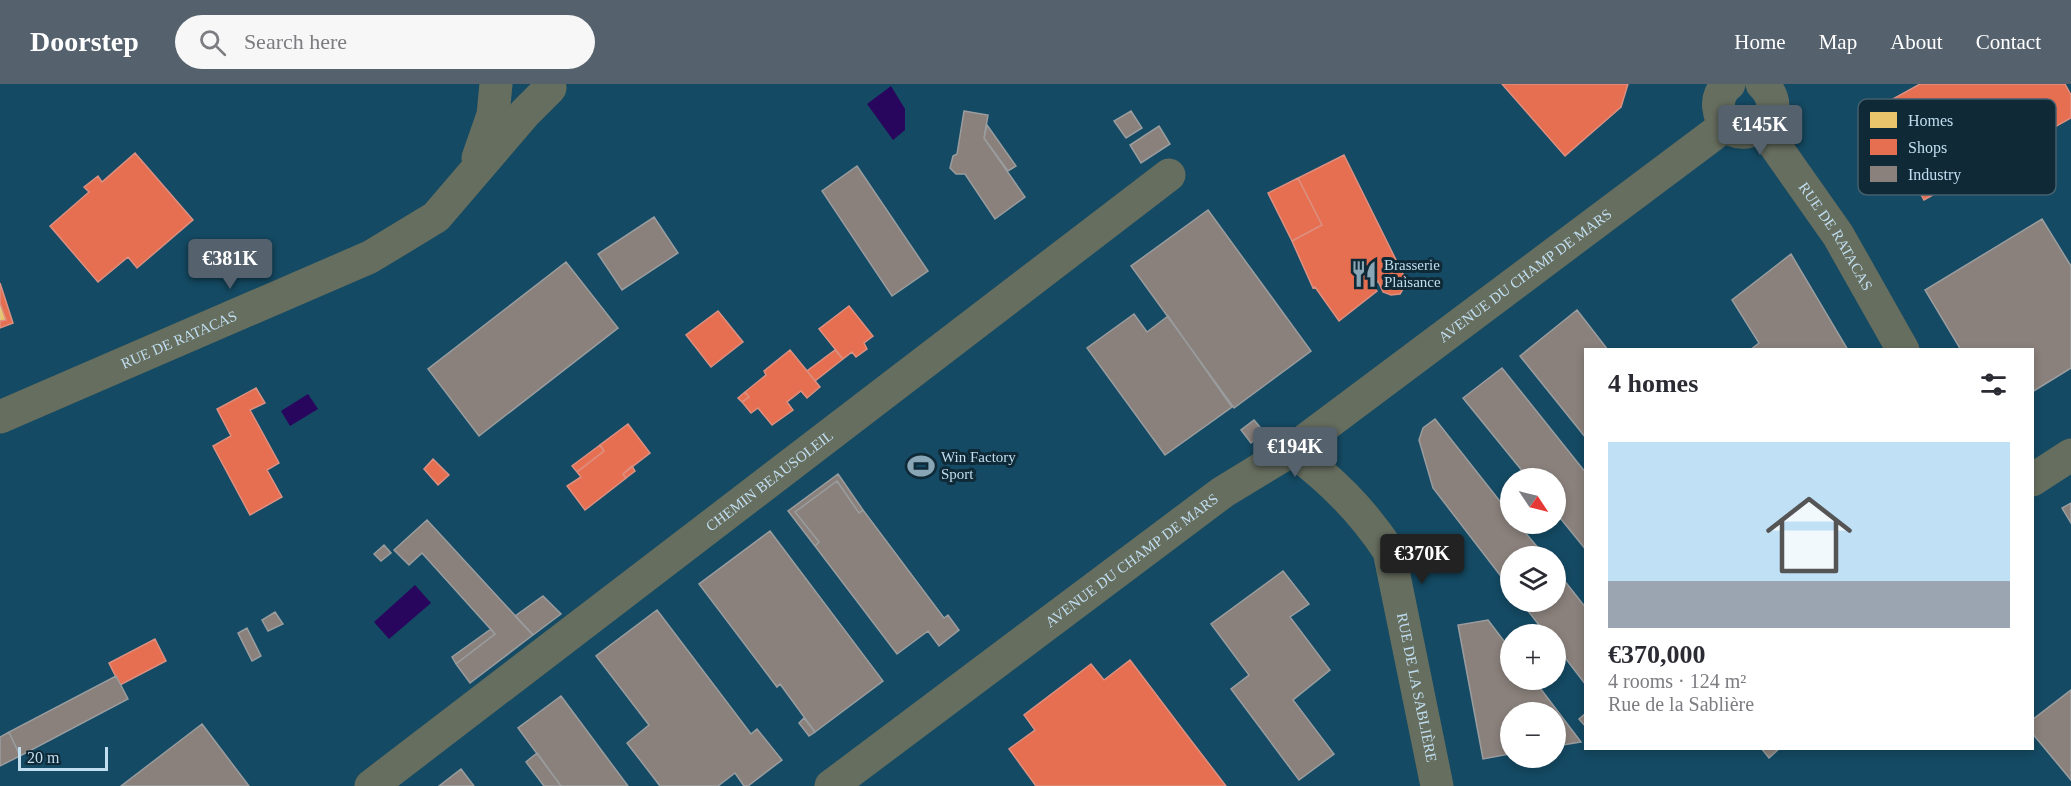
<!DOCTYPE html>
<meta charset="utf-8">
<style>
:root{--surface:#fff;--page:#f7f7f7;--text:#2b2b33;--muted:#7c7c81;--accent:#55626e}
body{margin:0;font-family:Georgia,serif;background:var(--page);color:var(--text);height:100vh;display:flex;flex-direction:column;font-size:22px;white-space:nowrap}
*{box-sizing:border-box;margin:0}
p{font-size:20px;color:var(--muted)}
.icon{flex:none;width:33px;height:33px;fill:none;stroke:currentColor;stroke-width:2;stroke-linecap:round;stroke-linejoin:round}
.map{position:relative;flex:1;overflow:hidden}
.sheet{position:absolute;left:1584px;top:264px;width:450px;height:402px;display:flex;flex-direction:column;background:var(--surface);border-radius:0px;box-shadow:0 3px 9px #0003}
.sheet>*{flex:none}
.needle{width:39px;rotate:125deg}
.controls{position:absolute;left:1500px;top:384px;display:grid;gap:12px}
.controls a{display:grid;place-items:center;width:66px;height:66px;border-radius:50%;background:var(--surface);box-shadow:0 3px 9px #0003;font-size:30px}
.scale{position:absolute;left:18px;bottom:15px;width:90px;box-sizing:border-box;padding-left:6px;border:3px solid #c0def0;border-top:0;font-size:16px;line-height:21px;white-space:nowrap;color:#c0def0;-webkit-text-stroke:4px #0f2937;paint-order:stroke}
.price{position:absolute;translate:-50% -51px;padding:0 14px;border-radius:6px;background:var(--accent);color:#fff;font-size:20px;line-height:39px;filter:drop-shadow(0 2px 3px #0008)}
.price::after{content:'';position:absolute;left:50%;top:36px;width:18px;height:14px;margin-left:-9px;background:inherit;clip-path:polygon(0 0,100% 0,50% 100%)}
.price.selected{background:#222;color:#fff}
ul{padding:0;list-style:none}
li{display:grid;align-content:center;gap:12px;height:318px;padding:0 24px}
li span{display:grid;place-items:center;height:186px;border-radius:0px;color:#555}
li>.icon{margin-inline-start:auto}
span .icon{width:108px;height:108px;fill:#fffc;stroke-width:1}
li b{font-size:26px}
h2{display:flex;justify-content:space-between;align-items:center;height:72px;padding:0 24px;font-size:26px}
header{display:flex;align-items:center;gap:36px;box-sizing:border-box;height:84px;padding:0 30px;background:var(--accent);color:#fff}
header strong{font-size:28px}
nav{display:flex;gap:33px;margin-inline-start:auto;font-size:21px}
.search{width:420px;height:54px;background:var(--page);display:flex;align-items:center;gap:15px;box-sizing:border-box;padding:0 21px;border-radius:33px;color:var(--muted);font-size:22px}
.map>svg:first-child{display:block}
</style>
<header>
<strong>Doorstep</strong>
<div class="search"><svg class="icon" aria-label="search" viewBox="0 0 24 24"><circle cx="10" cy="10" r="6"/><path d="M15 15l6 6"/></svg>Search here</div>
<nav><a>Home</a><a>Map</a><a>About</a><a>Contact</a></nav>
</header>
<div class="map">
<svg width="2071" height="702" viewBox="0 0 2071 702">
<rect width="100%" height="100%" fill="#243f4b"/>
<path fill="#144a63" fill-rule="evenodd" d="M 0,0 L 2071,0 L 2071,702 L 0,702 ZM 1586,266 L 2032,266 L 2032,664 L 1586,664 ZM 1510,394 L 1556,394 L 1556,440 L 1510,440 ZM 1510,472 L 1556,472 L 1556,518 L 1510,518 ZM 1510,550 L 1556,550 L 1556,596 L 1510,596 ZM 1510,628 L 1556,628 L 1556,674 L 1510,674 Z"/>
<path fill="#29065d" d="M 891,2 L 905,25 L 905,46 L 893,56 L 867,20 Z
M 308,310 L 318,325 L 290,342 L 281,327 Z
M 415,501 L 431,519 L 389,555 L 374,538 Z"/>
<path fill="#e9c46a" stroke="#ddcc92" stroke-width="1.5" d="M 0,219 L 6,236 L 0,237 Z"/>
<path fill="#e76f51" stroke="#db9081" stroke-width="1.5" d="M 1502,0 L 1628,0 L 1621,23 L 1565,72 Z
M 1920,0 L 2065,0 L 2071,11 L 2071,34 L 1924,116 L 1873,26 Z
M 135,69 L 193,136 L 137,184 L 128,173 L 98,198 L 50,142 L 89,108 L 84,103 L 98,92 L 102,98 Z
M 1344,71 L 1405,194 L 1406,200 L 1400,210 L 1391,211 L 1383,208 L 1378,197 L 1372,200 L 1377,207 L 1339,237 L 1315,203 L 1313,204 L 1292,157 L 1322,141 L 1298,94 Z
M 1298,94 L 1322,141 L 1292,157 L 1268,109 Z
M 0,199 L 13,239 L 0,244 L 0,237 L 6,236 L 0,219 Z
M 849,222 L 873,252 L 864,259 L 867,265 L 856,273 L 852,268 L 843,275 L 819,245 Z
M 718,227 L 743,258 L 711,283 L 686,251 Z
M 790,266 L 820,303 L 807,314 L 801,307 L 787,318 L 793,326 L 772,341 L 758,324 L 751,329 L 742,318 L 749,313 L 745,308 L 766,291 L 764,287 Z
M 835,266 L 843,275 L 815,297 L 807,287 Z
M 256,304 L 265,319 L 250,326 L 279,379 L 267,386 L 282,413 L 250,431 L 213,362 L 231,352 L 217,325 Z
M 745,308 L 749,313 L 742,318 L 738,314 Z
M 628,340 L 650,369 L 623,390 L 626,394 L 585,426 L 567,402 L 581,393 L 577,388 L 604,367 L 600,361 Z
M 600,361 L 604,367 L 577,388 L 572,382 Z
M 433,375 L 449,391 L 438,401 L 424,385 Z
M 632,382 L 635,387 L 626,394 L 623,390 Z
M 155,555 L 166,577 L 120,601 L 109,579 Z
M 1130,576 L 1183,646 L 1226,702 L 1036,702 L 1009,665 L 1035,646 L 1024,631 L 1091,580 L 1104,596 Z"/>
<path fill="#8a817c" stroke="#9a9d9f" stroke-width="1.5" d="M 964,27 L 988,31 L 984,54 L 1025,113 L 995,135 L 965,90 L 956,90 L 950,84 L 953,72 L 957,70 Z
M 1131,27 L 1142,44 L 1126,54 L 1114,37 Z
M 987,41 L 1016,82 L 1008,87 L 984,54 Z
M 1159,42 L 1170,60 L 1141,79 L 1130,61 Z
M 857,82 L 928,187 L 892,212 L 822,107 Z
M 1208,126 L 1311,267 L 1234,324 L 1131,182 Z
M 654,133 L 678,169 L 622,206 L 598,170 Z
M 2042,135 L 2071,182 L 2071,284 L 2032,308 L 2032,266 L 1961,266 L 1925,206 Z
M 1791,170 L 1848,266 L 1750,266 L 1759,259 L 1732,216 Z
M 566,178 L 618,244 L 479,352 L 428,285 Z
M 1577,226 L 1608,266 L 1586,266 L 1586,354 L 1520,272 Z
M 1134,230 L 1147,248 L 1168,232 L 1232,323 L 1165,371 L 1087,264 Z
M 1502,284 L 1586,389 L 1586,466 L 1556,429 L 1556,394 L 1528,394 L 1463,314 Z
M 1435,335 L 1510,430 L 1510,440 L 1518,440 L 1545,472 L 1510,472 L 1510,504 L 1433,404 L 1419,356 L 1423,344 Z
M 1254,336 L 1265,349 L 1251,359 L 1241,346 Z
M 838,390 L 863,426 L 859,429 L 837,397 L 795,428 L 819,458 L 815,462 L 788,427 Z
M 837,397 L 859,429 L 863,426 L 944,534 L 948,531 L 959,546 L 939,562 L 928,547 L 897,570 L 815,462 L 819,458 L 795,428 Z
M 2071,419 L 2071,439 L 2062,424 Z
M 427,436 L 533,551 L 470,599 L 456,580 L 495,550 L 422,469 L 409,481 L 394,466 Z
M 770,447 L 883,597 L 815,648 L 780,600 L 777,603 L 699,500 Z
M 384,461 L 391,469 L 381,477 L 374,470 Z
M 1556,486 L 1586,524 L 1586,601 L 1556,562 L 1556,550 L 1546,550 L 1521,518 L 1556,518 Z
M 1283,487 L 1309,520 L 1290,533 L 1330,586 L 1293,616 L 1334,670 L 1299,696 L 1231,605 L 1249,591 L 1211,540 Z
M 543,512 L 561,530 L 533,551 L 515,532 Z
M 657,526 L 751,650 L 757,645 L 782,676 L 748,702 L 744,702 L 735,689 L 718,702 L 660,702 L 627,659 L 649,641 L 596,572 Z
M 275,528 L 283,540 L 268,547 L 262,536 Z
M 1488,536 L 1510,565 L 1510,596 L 1534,596 L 1581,658 L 1556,662 L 1556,628 L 1510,628 L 1510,670 L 1483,675 L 1458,541 Z
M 247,544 L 261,572 L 252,577 L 238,549 Z
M 491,545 L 495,550 L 456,580 L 452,573 Z
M 116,592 L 128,615 L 20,672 L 9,648 Z
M 2071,606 L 2071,696 L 2032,649 L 2032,636 Z
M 561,612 L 628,702 L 561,702 L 518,644 Z
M 1586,629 L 1586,643 L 1579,635 Z
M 804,634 L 815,648 L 809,652 L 799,639 Z
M 202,640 L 249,702 L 121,702 L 151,679 Z
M 9,648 L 20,672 L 0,682 L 0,653 Z
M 1761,664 L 1780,664 L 1769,674 Z
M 537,669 L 561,702 L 544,702 L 526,678 Z
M 461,685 L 474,702 L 439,702 Z"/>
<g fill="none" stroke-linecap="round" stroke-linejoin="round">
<g stroke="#666e5f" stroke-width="33">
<path d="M 1729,0 C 1721,6 1717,15 1719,25 C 1725,73 1800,37 1762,0"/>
<path id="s1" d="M 1762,43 L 1838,151 L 1903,266"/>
<path d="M 478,74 L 493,31 L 496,0"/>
<path id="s2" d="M 0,333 L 370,173 L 436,133 L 525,29 L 550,4"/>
<path id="s3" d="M 1292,366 C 1332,397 1361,425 1389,467 L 1437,702"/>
<path d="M 2032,396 L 2071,371"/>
<path id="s4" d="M 371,702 L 1169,91"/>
<path id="s5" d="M 831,702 L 1223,408 L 1292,366 L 1726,41"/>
</g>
</g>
<defs>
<symbol id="restaurant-bare" viewBox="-9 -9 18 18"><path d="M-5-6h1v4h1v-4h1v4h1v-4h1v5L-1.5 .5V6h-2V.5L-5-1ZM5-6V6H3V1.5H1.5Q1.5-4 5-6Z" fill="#89a6b6" stroke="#0f2937" stroke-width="2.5" paint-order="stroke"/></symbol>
<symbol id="stadium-bare" viewBox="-9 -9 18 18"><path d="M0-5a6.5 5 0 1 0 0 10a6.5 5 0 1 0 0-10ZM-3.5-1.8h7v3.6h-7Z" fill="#89a6b6" stroke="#0f2937" stroke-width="2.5" paint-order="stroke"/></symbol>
</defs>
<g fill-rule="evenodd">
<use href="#restaurant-bare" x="1345" y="171" width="38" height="38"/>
<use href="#stadium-bare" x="902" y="363" width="38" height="38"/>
</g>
<g text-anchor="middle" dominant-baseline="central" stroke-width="6" stroke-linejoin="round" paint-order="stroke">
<g font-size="15" fill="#c0def0" stroke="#0f2937">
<text stroke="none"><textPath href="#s1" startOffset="132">RUE DE RATACAS</textPath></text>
<text stroke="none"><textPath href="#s5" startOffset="862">AVENUE DU CHAMP DE MARS</textPath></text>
<text stroke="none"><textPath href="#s2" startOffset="195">RUE DE RATACAS</textPath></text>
<text stroke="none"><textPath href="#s4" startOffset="502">CHEMIN BEAUSOLEIL</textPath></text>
<text stroke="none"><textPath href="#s5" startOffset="376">AVENUE DU CHAMP DE MARS</textPath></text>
<text stroke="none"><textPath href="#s3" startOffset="280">RUE DE LA SABLIÈRE</textPath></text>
</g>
<g font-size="15" fill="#c0def0" stroke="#0f2937" text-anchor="start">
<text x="1384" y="181">Brasserie<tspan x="1384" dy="17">Plaisance</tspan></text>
<text x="941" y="373">Win Factory<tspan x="941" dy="17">Sport</tspan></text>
</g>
</g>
<rect x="1858" y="15" width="198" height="96" rx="9" fill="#0f2937" stroke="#445f6e" stroke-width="1.5"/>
<rect x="1870" y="28" width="27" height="16" fill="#e9c46a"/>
<rect x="1870" y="55" width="27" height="16" fill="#e76f51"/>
<rect x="1870" y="82" width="27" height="16" fill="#8a817c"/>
<g font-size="16" fill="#c0def0">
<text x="1908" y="42">Homes</text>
<text x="1908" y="69">Shops</text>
<text x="1908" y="96">Industry</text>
</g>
</svg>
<div class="controls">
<a><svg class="needle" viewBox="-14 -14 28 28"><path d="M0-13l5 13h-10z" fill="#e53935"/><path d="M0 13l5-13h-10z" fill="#7c7c81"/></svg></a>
<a><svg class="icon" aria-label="layers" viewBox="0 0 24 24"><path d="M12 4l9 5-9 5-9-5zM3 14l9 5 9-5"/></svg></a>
<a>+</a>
<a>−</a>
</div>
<div class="scale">20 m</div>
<b class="price" style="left:1760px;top:72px">€145K</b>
<b class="price" style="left:230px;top:206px">€381K</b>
<b class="price" style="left:1295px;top:394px">€194K</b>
<b class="price selected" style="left:1422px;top:501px">€370K</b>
<section class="sheet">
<h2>4 homes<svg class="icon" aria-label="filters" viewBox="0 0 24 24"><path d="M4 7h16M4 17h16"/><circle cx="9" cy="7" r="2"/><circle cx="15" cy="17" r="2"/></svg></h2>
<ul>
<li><span style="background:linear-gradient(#bfe0f5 75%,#9aa5b1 0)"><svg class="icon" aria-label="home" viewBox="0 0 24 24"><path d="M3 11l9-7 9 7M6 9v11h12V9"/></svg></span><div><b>€370,000</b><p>4 rooms · 124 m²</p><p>Rue de la Sablière</p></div></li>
</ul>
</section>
</div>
